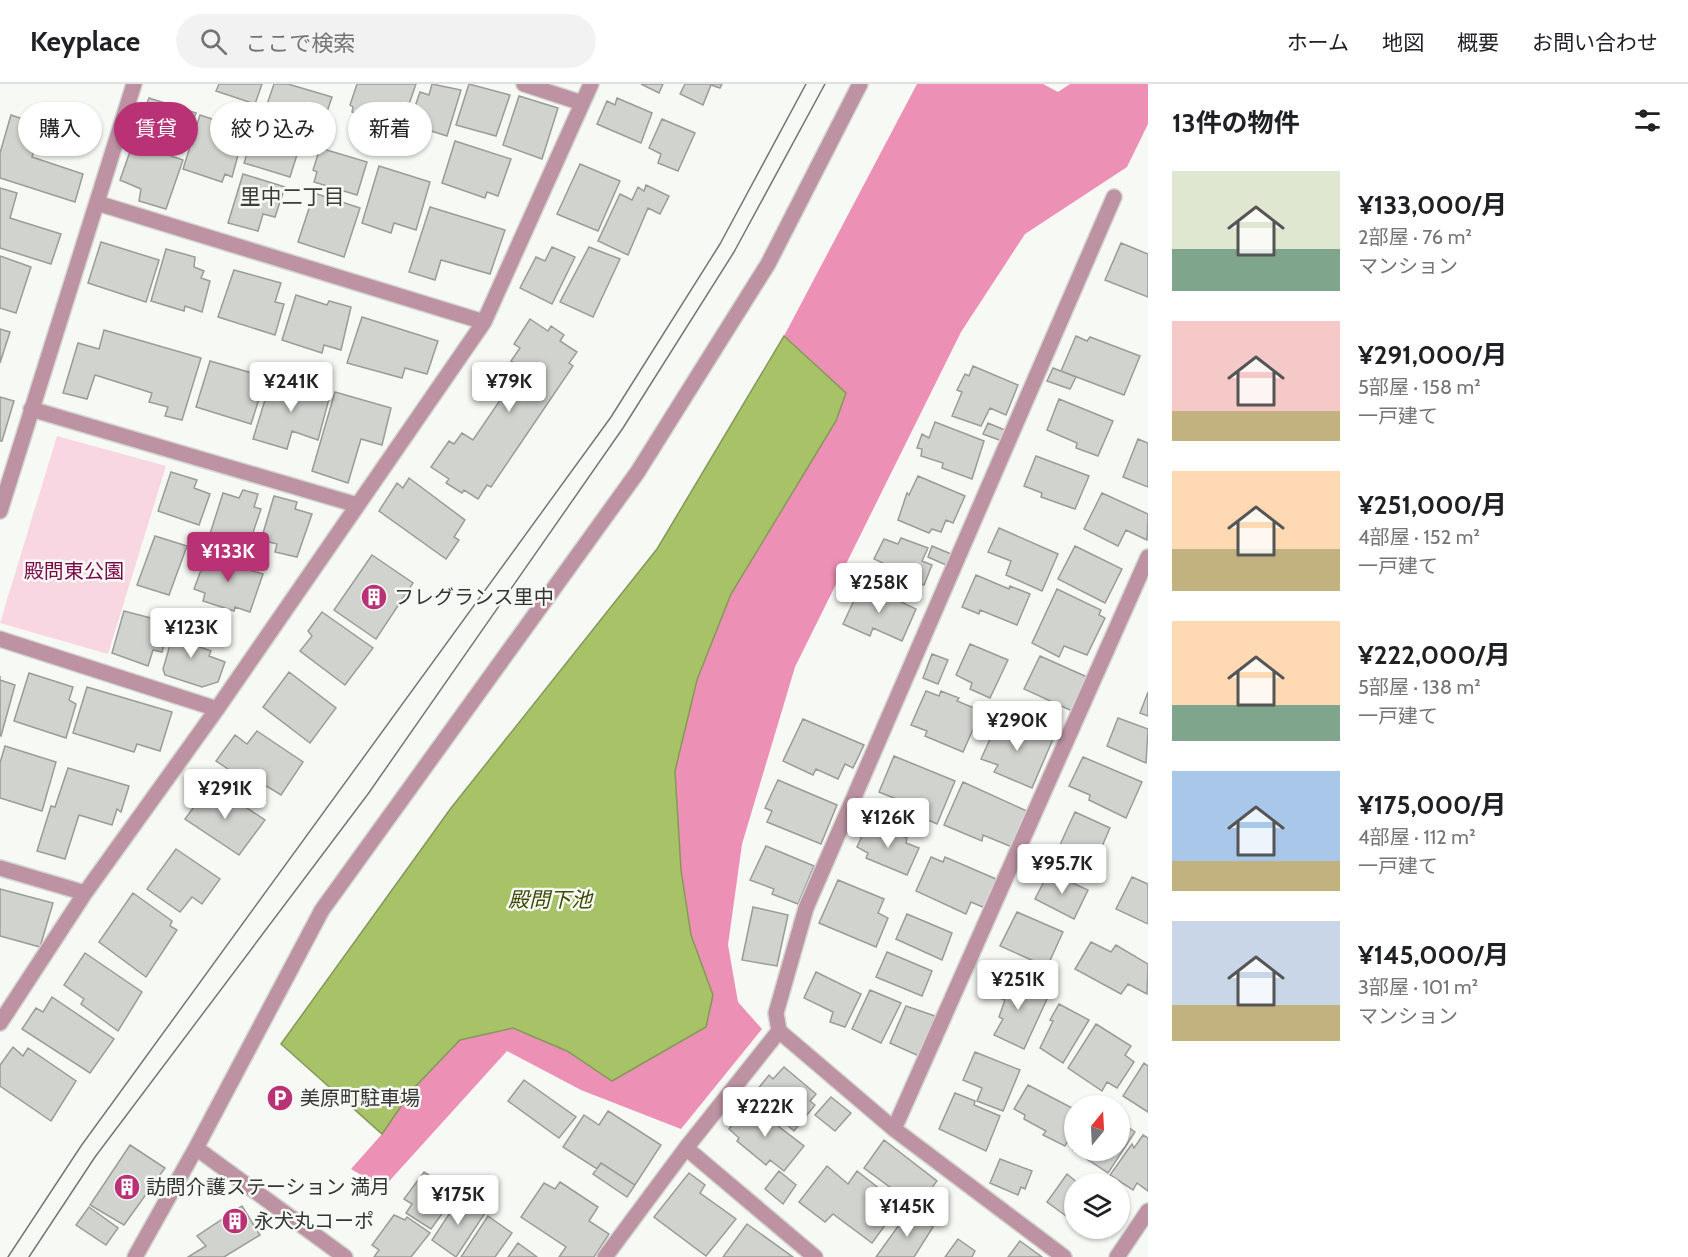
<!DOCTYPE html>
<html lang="ja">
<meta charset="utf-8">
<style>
:root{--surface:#fff;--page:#f2f2f2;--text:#202124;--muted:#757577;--line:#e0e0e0;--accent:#b83275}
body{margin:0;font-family:Cabin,"Noto Sans JP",sans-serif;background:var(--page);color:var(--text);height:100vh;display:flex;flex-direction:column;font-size:22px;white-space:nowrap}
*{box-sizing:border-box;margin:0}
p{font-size:20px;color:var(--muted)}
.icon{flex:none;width:33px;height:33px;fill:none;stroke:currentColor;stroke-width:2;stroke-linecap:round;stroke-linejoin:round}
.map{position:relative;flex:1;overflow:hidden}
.drawer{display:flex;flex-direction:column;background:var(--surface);width:540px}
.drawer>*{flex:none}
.banner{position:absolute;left:18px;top:18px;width:570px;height:54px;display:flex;gap:12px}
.needle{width:39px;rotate:18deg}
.tools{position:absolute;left:1064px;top:1011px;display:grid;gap:12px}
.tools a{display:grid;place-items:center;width:66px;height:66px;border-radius:50%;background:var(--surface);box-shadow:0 2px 4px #0004;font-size:30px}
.price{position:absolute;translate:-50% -51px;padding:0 14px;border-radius:6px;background:#fff;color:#222;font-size:20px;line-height:39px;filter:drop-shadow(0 2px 3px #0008)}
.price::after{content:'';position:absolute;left:50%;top:36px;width:18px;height:14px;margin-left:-9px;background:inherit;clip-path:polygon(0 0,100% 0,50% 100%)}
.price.selected{background:var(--accent);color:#fff}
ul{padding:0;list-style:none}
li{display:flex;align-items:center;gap:18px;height:150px;padding:0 24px}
li span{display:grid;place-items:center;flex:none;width:168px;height:120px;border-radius:0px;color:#555}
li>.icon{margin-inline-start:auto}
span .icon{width:72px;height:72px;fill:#fffc;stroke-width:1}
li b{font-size:26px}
h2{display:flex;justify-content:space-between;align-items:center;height:72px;padding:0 24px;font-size:26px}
.chip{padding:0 21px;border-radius:27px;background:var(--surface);box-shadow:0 2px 4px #0004;font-size:21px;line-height:54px}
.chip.selected{background:var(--accent);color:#fff}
header{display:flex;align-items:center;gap:36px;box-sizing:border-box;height:84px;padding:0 30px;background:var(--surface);border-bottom:2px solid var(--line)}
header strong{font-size:28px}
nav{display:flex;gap:33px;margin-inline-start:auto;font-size:21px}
.search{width:420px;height:54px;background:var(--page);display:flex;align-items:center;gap:15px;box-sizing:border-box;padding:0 21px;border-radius:33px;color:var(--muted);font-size:22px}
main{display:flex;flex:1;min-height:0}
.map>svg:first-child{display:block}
</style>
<header>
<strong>Keyplace</strong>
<div class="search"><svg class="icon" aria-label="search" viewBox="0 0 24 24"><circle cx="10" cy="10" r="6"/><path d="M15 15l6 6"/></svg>ここで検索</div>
<nav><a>ホーム</a><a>地図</a><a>概要</a><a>お問い合わせ</a></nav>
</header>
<main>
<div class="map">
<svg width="1148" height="1173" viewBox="0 0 1148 1173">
<rect width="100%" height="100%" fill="#f7f9f4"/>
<path fill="#f8d6e2" d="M 57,352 L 166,382 L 108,570 L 0,539 Z"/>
<path fill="#ed90b6" d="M 917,0 L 1043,0 L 1058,8 L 1070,0 L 1148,0 L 1148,40 L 1127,83 L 1025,150 L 961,248 L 795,583 L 742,760 L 728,861 L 738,918 L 762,945 L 681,1045 L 581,1006 L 507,967 L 383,1104 L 351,1085 L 382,1050 L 413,1005 L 460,956 L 513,944 L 567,967 L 612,997 L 713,911 L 691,851 L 681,786 L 675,687 L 697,596 L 731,510 L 836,337 L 845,309 L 784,252 Z"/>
<path fill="#a7c267" stroke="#859858" stroke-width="1.5" d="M 784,252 L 846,309 L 836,337 L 731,510 L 697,596 L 675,687 L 681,786 L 691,851 L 713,911 L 706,943 L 612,997 L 567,967 L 513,944 L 460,956 L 413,1005 L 382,1050 L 281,960 L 451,724 L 657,465 Z"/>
<path fill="#d1d3ce" stroke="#9b9c98" stroke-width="1.5" d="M 219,0 L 262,0 L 255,20 L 216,7 Z
M 274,0 L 288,0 L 332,13 L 321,46 L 264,29 Z
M 357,0 L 416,0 L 401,43 L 352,28 L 353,23 L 350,21 Z
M 432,0 L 461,6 L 447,52 L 409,40 L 420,8 L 429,11 Z
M 469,0 L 510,11 L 496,52 L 456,41 Z
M 641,0 L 663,0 L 659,9 Z
M 685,0 L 722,0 L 720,4 L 711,1 L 703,21 L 680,10 Z
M 519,12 L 558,24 L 542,75 L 503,61 Z
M 149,14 L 196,29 L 182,69 L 163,62 L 167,54 L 138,45 Z
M 617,14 L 652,29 L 641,59 L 597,40 L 607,17 L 615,21 Z
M 11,31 L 41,41 L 32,73 L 83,90 L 75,118 L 0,94 L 0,69 Z
M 200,31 L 245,46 L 232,93 L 225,90 L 222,98 L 183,85 Z
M 662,35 L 695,49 L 678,87 L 658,79 L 661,70 L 649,64 Z
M 256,43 L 301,58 L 290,93 L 244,79 Z
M 455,57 L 511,75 L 498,112 L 487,108 L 485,114 L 442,99 Z
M 133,59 L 183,76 L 166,125 L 139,117 L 141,105 L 120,96 Z
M 320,64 L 367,78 L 357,111 L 314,98 L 317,88 L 313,86 Z
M 580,80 L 620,97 L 598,147 L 557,130 Z
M 379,82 L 430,98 L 416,146 L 394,139 L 391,149 L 362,139 Z
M 243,90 L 285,103 L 275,133 L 263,130 L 258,147 L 228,139 Z
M 646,101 L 669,112 L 660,130 L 648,124 L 628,171 L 598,157 L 620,110 L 632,116 L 638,103 L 644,107 Z
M 0,104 L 17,109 L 10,134 L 61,150 L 51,180 L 0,164 Z
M 314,109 L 360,124 L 344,173 L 298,158 Z
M 430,123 L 505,146 L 490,190 L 441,176 L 435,196 L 409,188 Z
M 101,158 L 159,176 L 146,218 L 88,199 Z
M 1121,159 L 1148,170 L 1148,213 L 1105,196 Z
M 552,163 L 575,173 L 552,220 L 520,204 L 536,173 L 545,177 Z
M 589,163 L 620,175 L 593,233 L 560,218 Z
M 166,165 L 195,173 L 194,183 L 204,187 L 201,194 L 210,197 L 202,228 L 185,222 L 184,227 L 151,217 Z
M 0,172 L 31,183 L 16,229 L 0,224 Z
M 234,186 L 281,199 L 275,218 L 284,220 L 275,251 L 218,233 Z
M 296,211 L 327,221 L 329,217 L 351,223 L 341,266 L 324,261 L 322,269 L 282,256 Z
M 362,233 L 438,257 L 427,290 L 405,284 L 402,294 L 347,279 Z
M 530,235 L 548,247 L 551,242 L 564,251 L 560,257 L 577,268 L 569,279 L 573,282 L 491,403 L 487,401 L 478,415 L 464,406 L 462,409 L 446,399 L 449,395 L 431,383 L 449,357 L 454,360 L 462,349 L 473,356 L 522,284 L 511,277 L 520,264 L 514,260 Z
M 0,245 L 10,248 L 0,279 Z
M 104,246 L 201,274 L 182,336 L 165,332 L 168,323 L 149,318 L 152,309 L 95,291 L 87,315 L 63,309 L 78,259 L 99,265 Z
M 1076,252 L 1087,257 L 1090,253 L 1140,272 L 1124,311 L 1061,287 Z
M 210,277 L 266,293 L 251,340 L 196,323 Z
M 973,282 L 1018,301 L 1006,331 L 990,324 L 981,342 L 952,332 L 962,308 L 957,306 L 965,290 L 969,292 Z
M 1053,284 L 1076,293 L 1070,305 L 1047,297 Z
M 272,293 L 330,311 L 318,356 L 292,347 L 287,365 L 253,355 Z
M 335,308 L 391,324 L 382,361 L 361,355 L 348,399 L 312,387 Z
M 0,313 L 14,317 L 2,357 L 0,357 Z
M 1059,315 L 1113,337 L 1098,372 L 1076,364 L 1077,359 L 1047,346 Z
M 935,338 L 984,357 L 972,395 L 942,384 L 943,379 L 921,372 L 922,365 L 917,364 L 922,350 L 929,354 Z
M 988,339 L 1007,347 L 1002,357 L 983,350 Z
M 1138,355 L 1148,359 L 1148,403 L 1123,393 Z
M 1036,372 L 1089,392 L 1075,425 L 1041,413 L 1042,409 L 1024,402 Z
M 171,388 L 197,396 L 194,404 L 210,410 L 199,441 L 158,427 Z
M 918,392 L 965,412 L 953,439 L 946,436 L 941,448 L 932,445 L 929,449 L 898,436 L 907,409 L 909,411 Z
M 409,394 L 465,436 L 454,453 L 459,456 L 446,475 L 379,427 L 397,399 L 403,404 Z
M 243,406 L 258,410 L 254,423 L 261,425 L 248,463 L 209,453 L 223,409 L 239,414 Z
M 1102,409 L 1148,430 L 1147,456 L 1126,446 L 1118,462 L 1084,445 Z
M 274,412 L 297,418 L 295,425 L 312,430 L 297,473 L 275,468 L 277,460 L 261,456 Z
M 999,444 L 1058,470 L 1042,507 L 1006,491 L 1011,477 L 988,468 Z
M 155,452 L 187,462 L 169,511 L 137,501 Z
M 901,454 L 928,464 L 922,477 L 932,481 L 924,501 L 883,483 L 885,480 L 874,475 L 884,455 L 898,460 Z
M 932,462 L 951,470 L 946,481 L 928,473 Z
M 1075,462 L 1122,485 L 1105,519 L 1058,495 Z
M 208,467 L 251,481 L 249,486 L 263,490 L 250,528 L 235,523 L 234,527 L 203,517 L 205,509 L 194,505 Z
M 372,471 L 413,499 L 376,555 L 334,526 Z
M 976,491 L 1009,505 L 1010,502 L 1030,510 L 1017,541 L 980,526 L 979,530 L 962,523 Z
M 862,499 L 916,525 L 902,557 L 873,544 L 870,552 L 843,540 Z
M 1057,505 L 1101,526 L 1099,531 L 1105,534 L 1087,571 L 1064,562 L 1059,573 L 1032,559 Z
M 124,527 L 170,539 L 162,568 L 153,566 L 148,582 L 112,569 Z
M 322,528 L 373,564 L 345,601 L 300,567 L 312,552 L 308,547 Z
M 177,537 L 192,540 L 191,545 L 202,548 L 197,562 L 211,567 L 209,572 L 225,578 L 218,598 L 202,603 L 165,591 L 163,585 Z
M 970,560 L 1008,576 L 990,614 L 970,605 L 972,599 L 956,591 Z
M 932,570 L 948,576 L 938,600 L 923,594 Z
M 1040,572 L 1087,593 L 1072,627 L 1024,605 Z
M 289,588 L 336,624 L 310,659 L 263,623 Z
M 29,589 L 73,603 L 69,616 L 76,620 L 66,654 L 14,637 Z
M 0,592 L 0,596 L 15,601 L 1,652 L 0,651 Z
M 87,603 L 172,628 L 160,667 L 137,660 L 134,668 L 73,649 Z
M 926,607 L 939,612 L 941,607 L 959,614 L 957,617 L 981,627 L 963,668 L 925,652 L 927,647 L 911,641 Z
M 1148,608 L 1148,632 L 1140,629 Z
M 1000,633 L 1053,655 L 1032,704 L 994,688 L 998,681 L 981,675 Z
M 1118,634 L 1148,645 L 1146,679 L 1107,662 Z
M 803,635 L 864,661 L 853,684 L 845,680 L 838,695 L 816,685 L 813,691 L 783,677 Z
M 257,647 L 303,678 L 281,711 L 255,695 L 252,701 L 216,677 L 235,651 L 247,660 Z
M 5,662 L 56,678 L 42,727 L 0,714 L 0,679 Z
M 894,672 L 955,697 L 937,740 L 897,722 L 899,716 L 879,708 Z
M 1083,673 L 1142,698 L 1126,734 L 1089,716 L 1090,711 L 1069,702 Z
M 68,684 L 129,702 L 121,728 L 117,725 L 112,741 L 79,731 L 65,775 L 37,767 L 51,722 L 55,723 Z
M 778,696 L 837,721 L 821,760 L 767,738 L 772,727 L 765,724 Z
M 963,698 L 1029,728 L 1012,763 L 983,751 L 982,757 L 944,741 Z
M 211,700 L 265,736 L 239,771 L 185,735 Z
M 1075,728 L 1110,744 L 1090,790 L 1054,774 Z
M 868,739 L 907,754 L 906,759 L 919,764 L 907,791 L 866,774 L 868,769 L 857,763 Z
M 766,762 L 814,782 L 798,820 L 772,810 L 774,805 L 750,796 Z
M 176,765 L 220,795 L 202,820 L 192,813 L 180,828 L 147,805 Z
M 931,773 L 943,778 L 945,773 L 996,795 L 985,824 L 971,818 L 966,830 L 916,807 Z
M 1049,788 L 1088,806 L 1074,835 L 1035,815 Z
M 1132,793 L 1148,800 L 1148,840 L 1116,825 Z
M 838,796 L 884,815 L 878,829 L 888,834 L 876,863 L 819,839 Z
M 0,805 L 53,819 L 40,863 L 0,852 Z
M 133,809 L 172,837 L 170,842 L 177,846 L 146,893 L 99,858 Z
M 753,823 L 788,831 L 777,882 L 742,876 Z
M 1017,828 L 1063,848 L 1047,883 L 1000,862 Z
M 907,830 L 952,849 L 942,876 L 896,855 Z
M 1091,858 L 1111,868 L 1116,861 L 1148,880 L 1147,910 L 1128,900 L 1121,910 L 1075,885 Z
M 887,868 L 932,887 L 922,912 L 876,893 Z
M 85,869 L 142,908 L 118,947 L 81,920 L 84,915 L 64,901 Z
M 816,888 L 861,910 L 845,943 L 830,938 L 833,928 L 804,914 Z
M 1003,890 L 1027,899 L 1025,905 L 1047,915 L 1024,965 L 994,951 L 1003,935 L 999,933 L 1005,916 L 992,911 Z
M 870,906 L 901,919 L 881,959 L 852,945 Z
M 52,913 L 114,955 L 90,989 L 22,945 L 36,924 L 43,928 Z
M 1059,920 L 1089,936 L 1063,979 L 1040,964 L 1053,937 L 1050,936 Z
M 906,922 L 935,932 L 919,972 L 890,959 Z
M 1096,940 L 1131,962 L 1125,971 L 1134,978 L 1117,1004 L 1107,998 L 1102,1007 L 1068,984 Z
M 13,963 L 23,972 L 28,964 L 76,997 L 51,1037 L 0,1002 L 0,981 Z
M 975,968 L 1020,986 L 1003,1027 L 977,1017 L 982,1004 L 963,996 Z
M 1144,979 L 1148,982 L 1148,1028 L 1123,1012 Z
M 784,983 L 816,1010 L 810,1017 L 815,1021 L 794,1047 L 753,1011 L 769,991 L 773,995 Z
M 524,996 L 576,1033 L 559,1054 L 508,1017 Z
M 1028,1001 L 1074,1025 L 1074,1046 L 1065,1062 L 1043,1051 L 1046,1047 L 1024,1035 L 1025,1031 L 1014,1025 Z
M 955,1009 L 975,1017 L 974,1021 L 1000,1032 L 986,1067 L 939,1045 Z
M 831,1013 L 851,1029 L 835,1047 L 815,1031 Z
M 748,1019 L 804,1062 L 784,1087 L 770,1076 L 766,1081 L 737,1057 L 739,1054 L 729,1045 Z
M 608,1027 L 661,1061 L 635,1101 L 601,1079 L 597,1085 L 563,1063 L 584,1031 L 599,1041 Z
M 1119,1037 L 1135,1048 L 1108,1089 L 1073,1066 L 1074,1063 L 1074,1066 L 1119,1066 Z
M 1143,1051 L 1148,1054 L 1148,1107 L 1137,1099 L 1133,1106 L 1110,1091 L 1132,1060 L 1134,1064 Z
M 884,1056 L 937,1097 L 917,1123 L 864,1084 Z
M 130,1061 L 165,1084 L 124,1141 L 90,1121 Z
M 1000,1075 L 1032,1087 L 1025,1105 L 1021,1103 L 1018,1111 L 990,1099 Z
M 601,1079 L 635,1101 L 627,1113 L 593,1090 Z
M 827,1082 L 848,1100 L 857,1087 L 900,1121 L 872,1159 L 833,1130 L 825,1138 L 799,1118 Z
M 779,1087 L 796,1101 L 783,1120 L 765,1105 Z
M 424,1088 L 457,1109 L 431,1145 L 406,1129 L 412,1120 L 404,1115 Z
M 689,1089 L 705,1101 L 700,1109 L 736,1135 L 706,1172 L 654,1133 Z
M 1067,1090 L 1079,1100 L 1074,1100 L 1074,1127 L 1069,1134 L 1047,1118 Z
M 560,1098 L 598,1123 L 589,1137 L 609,1150 L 594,1173 L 559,1173 L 566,1163 L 521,1133 L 544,1099 L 555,1105 Z
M 461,1112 L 485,1129 L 456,1173 L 432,1156 Z
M 242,1122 L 260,1151 L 224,1173 L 188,1173 L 206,1162 L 197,1152 Z
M 89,1123 L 118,1144 L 106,1161 L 76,1141 Z
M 909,1127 L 933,1143 L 914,1173 L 876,1173 Z
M 394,1131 L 405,1136 L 407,1133 L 430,1149 L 411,1173 L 374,1173 L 379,1166 L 372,1161 Z
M 488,1132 L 512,1149 L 495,1173 L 461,1173 Z
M 747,1140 L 793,1173 L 723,1173 Z
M 958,1155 L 975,1167 L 972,1173 L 945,1173 Z
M 1020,1157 L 1042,1173 L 1008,1173 Z
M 518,1159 L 537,1173 L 508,1173 Z"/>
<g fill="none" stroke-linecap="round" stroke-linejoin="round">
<defs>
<path id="minor" d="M 524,0 L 582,19
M 97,119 L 484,238
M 31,325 L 357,421
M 0,427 L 134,0
M 0,555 L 217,625
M 0,784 L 85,809
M 0,939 L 85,809 L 217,625 L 484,238 L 591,0
M 894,1045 L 1148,473
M 196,1064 L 345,1173
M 686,1064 L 815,1173
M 135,1173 L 196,1064 L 322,826 L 637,389 L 768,180 L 860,0
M 605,1173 L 686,1064 L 779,947
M 1064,1173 L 894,1045 L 779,947 L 776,929 L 806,824 L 1114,113
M 1117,1173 L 1148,1127"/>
</defs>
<use href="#minor" stroke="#d4d6d1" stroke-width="18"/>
<use href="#minor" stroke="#bd93a3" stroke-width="15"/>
<path stroke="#767674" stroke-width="1.5" d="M 8,1173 L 81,1062 L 611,333 L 720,160 L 806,0
M 29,1173 L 95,1073 L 368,710 L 623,344 L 734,168 L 825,0"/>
</g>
<defs>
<symbol id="building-disc" viewBox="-11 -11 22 22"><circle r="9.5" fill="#b83275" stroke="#f7f9f4"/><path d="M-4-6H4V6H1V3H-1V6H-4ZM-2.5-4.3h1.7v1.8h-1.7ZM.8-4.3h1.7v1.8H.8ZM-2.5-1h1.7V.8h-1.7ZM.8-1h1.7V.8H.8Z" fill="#fff"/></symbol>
<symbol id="parking-disc" viewBox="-11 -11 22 22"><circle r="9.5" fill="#b83275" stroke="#f7f9f4"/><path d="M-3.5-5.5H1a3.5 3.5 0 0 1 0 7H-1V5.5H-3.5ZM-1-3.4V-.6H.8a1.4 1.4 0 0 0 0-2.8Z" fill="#fff"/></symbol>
</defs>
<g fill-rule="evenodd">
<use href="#building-disc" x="359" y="498" width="30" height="30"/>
<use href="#parking-disc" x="265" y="999" width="30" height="30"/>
<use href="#building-disc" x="112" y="1088" width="30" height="30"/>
<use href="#building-disc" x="220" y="1122" width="30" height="30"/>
</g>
<g text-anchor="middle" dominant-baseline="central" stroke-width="5" stroke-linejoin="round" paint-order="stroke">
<g font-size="20" fill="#7a0848" stroke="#f7f9f4">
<text x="74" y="487">殿問東公園</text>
</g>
<g font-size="20" fill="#353534" stroke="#f7f9f4" text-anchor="start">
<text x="394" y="513">フレグランス里中</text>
<text x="300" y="1014">美原町駐車場</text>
<text x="146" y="1103">訪問介護ステーション 満月</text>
<text x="254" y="1137">永犬丸コーポ</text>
</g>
<g font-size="21" fill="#3b3d39" stroke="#f7f9f4">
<text x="292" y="112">里中二丁目</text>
</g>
<g font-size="21" font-style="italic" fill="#3d4c07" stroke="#f7f9f4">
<text x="550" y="815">殿問下池</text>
</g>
</g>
</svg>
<div class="tools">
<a><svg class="needle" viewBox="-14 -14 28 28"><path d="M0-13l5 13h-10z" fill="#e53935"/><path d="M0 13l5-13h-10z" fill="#757577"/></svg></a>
<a><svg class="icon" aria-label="layers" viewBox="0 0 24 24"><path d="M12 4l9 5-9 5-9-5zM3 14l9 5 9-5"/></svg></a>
</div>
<b class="price" style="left:291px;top:329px">¥241K</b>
<b class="price" style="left:509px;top:329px">¥79K</b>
<b class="price selected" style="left:228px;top:499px">¥133K</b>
<b class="price" style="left:879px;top:530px">¥258K</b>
<b class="price" style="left:191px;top:575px">¥123K</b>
<b class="price" style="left:1017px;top:668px">¥290K</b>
<b class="price" style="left:225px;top:736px">¥291K</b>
<b class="price" style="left:888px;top:765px">¥126K</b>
<b class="price" style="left:1062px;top:811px">¥95.7K</b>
<b class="price" style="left:1018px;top:927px">¥251K</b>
<b class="price" style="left:765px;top:1054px">¥222K</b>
<b class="price" style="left:458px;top:1142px">¥175K</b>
<b class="price" style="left:907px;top:1154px">¥145K</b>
<div class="banner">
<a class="chip">購入</a>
<a class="chip selected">賃貸</a>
<a class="chip">絞り込み</a>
<a class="chip">新着</a>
</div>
</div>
<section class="drawer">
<h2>13件の物件<svg class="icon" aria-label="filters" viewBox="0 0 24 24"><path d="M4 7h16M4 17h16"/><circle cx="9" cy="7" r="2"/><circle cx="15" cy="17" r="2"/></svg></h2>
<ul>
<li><span style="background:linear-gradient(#dfe7d0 65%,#7fa58c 0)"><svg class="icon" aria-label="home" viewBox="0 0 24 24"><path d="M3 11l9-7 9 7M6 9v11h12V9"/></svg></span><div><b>¥133,000/月</b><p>2部屋 · 76 m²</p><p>マンション</p></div></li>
<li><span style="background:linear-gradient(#f6c9c9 75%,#c2b280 0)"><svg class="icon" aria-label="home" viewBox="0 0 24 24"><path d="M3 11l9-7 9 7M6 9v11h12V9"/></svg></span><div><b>¥291,000/月</b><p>5部屋 · 158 m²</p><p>一戸建て</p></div></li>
<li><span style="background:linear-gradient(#ffd9b3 65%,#c2b280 0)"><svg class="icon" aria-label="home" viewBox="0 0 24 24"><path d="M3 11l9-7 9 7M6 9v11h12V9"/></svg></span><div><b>¥251,000/月</b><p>4部屋 · 152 m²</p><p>一戸建て</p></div></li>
<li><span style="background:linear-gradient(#ffd9b3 70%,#7fa58c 0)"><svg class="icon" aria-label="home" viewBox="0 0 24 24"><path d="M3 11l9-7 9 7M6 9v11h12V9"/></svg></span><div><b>¥222,000/月</b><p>5部屋 · 138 m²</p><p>一戸建て</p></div></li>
<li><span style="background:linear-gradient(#a9c7e8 75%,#c2b280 0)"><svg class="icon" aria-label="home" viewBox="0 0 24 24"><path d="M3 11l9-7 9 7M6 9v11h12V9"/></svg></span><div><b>¥175,000/月</b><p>4部屋 · 112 m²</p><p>一戸建て</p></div></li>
<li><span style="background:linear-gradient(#c9d6e8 70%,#c2b280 0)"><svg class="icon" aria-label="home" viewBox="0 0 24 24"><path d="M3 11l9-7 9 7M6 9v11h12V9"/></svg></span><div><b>¥145,000/月</b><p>3部屋 · 101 m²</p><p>マンション</p></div></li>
</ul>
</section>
</main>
